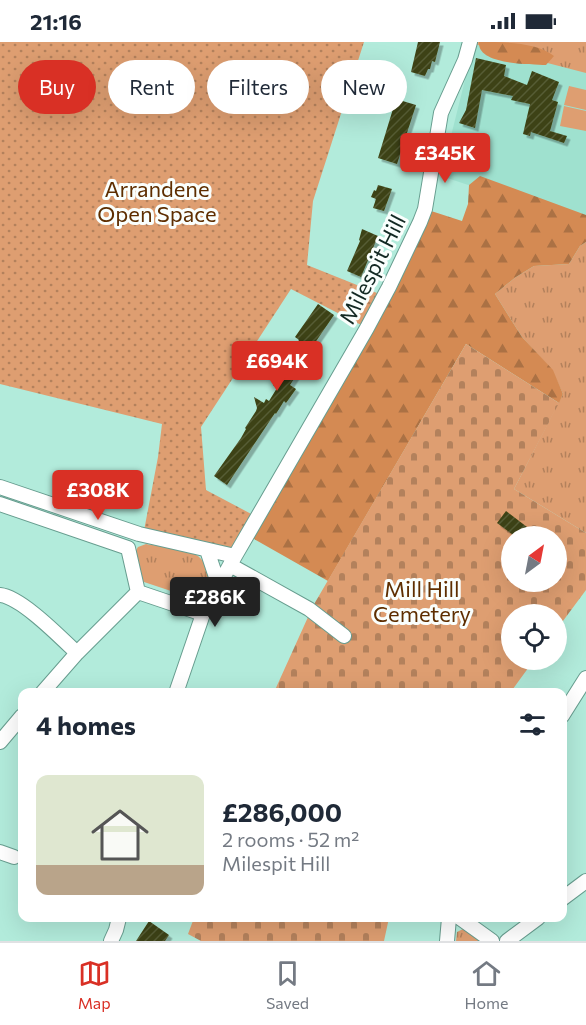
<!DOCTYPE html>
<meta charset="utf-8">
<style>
:root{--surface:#fff;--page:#f2f2f3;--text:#1f2937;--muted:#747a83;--line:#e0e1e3;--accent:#d93025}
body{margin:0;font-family:Commissioner,sans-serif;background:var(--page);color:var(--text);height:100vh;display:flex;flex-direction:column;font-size:22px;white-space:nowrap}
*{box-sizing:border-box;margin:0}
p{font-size:20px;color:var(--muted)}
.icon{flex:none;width:33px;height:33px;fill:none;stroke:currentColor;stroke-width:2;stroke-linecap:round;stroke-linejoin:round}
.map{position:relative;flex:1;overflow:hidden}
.sheet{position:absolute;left:18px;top:646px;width:549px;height:234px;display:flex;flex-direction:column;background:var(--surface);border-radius:12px;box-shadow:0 6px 24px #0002}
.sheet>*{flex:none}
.banner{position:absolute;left:18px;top:18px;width:550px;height:54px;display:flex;gap:12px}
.needle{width:39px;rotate:32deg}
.fabs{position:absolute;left:501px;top:484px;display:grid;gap:12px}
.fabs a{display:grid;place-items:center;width:66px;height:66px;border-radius:50%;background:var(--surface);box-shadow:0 6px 24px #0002;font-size:30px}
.price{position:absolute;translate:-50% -51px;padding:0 14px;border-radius:6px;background:var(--accent);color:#fff;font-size:20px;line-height:39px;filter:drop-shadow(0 2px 3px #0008)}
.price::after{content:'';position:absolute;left:50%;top:36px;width:18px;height:14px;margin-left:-9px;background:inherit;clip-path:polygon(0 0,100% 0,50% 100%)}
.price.active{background:#222;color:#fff}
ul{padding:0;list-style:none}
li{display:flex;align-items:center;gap:18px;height:150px;padding:0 18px}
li+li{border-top:2px solid var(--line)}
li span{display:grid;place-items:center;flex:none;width:168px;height:120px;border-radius:12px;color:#555}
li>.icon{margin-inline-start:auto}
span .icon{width:72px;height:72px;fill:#fffc;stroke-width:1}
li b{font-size:26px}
h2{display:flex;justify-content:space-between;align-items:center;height:72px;padding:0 18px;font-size:26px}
.tag{padding:0 21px;border-radius:27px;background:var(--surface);box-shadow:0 6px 24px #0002;font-size:21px;line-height:54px}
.tag.active{background:var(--accent);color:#fff}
.status{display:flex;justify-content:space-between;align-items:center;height:42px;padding:0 30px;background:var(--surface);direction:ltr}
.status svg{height:16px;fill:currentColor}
.tabs{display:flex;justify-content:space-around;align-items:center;height:84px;border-top:2px solid var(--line);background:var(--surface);font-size:16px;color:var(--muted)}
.tabs a{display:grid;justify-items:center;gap:3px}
.tabs .active{color:var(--accent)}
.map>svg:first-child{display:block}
</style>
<div class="status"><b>21:16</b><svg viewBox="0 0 49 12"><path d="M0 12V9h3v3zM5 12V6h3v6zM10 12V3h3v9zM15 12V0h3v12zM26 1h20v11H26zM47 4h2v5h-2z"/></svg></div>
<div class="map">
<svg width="586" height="899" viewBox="0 0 586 899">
<defs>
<pattern id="grass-tufts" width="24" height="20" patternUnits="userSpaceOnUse" patternTransform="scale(1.5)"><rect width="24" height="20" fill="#de9e71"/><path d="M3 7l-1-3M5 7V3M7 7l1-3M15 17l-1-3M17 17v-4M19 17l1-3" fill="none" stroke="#b3815c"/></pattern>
<pattern id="forest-firs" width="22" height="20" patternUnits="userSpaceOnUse" patternTransform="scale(1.5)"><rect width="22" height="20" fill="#d48a53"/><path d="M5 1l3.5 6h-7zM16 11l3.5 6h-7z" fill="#ab7144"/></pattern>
<pattern id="cemetery-stones" width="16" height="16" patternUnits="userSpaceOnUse" patternTransform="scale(1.5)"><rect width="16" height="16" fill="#de9e71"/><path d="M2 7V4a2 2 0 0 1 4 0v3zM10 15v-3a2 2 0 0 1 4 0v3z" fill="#b3815c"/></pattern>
<pattern id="park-dots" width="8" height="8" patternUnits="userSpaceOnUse" patternTransform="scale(1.5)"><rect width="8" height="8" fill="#de9e71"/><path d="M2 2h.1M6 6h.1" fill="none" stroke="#b3815c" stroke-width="1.8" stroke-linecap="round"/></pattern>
<pattern id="building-hatch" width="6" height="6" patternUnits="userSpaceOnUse" patternTransform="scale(1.5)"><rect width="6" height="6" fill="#3d4313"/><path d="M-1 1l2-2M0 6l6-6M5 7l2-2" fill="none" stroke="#565c35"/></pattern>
<filter id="shadow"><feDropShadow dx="3.5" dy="3.5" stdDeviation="0" flood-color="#0004"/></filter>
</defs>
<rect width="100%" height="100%" fill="#b2ebdb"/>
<path fill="#9fe1cf" d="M 474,2 L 586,29 L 586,182 L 441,134 Z"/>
<path fill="url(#grass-tufts)" d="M 474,0 L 586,0 L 586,31 L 474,2 Z
M 586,200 L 586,491 L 514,447 L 563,352 L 552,328 L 522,295 L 495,252 L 516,235 L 534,224 L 569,222 L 580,204 Z
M 146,502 C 157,504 190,508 198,514 C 210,524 212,540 208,554 L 198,558 L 141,539 L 135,510 L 138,505 Z
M 465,886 L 482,899 L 456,899 L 457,890 Z"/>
<path fill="url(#forest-firs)" d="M 479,0 C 503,0 537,0 554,14 L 546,23 C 530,22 477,23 479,0 Z
M 480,134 L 586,173 L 586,200 L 580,204 L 569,222 L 534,224 L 516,235 L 495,252 L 522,295 L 553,328 L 563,352 L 559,361 L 466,302 L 328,539 L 247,493 L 425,167 L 462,179 L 468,162 L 469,143 Z"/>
<path fill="url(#cemetery-stones)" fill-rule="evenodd" d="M 466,302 L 559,361 L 514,447 L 586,491 L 586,548 L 557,587 L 556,573 L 512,573 L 512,618 L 534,618 L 510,651 L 280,651 L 275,648 L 313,564 ZM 512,495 L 556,495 L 556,540 L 512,540 Z
M 194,876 L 389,876 L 384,899 L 201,899 L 188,892 Z"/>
<path fill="url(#park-dots)" d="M 0,0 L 364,0 L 313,159 L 307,223 L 382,253 L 365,285 L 291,247 L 201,385 L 206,448 L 257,475 L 236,513 L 143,494 L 158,415 L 162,382 L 0,342 Z"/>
<path fill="#de9e71" d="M 569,44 L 586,48 L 586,68 L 564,63 Z
M 564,64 L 586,69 L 586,89 L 560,84 Z"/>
<path fill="url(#building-hatch)" filter="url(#shadow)" d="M 418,0 L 440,0 L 435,20 L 432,19 L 430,27 L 428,27 L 425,34 L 411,30 Z
M 476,16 L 506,23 L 504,34 L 527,43 L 532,29 L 559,40 L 552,58 L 558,60 L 550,89 L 567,94 L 564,101 L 531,90 L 530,94 L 523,92 L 530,62 L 511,58 L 513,54 L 482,48 L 475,86 L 459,81 L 466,68 Z
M 396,57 L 416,63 L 397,122 L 378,116 Z
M 378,143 L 392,147 L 384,169 L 373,166 L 376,157 L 371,155 L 374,148 L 376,149 Z
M 362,187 L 378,194 L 361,235 L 347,229 L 360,199 L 359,198 Z
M 318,262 L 334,273 L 308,311 L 310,312 L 290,343 L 296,347 L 286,361 L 284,359 L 276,372 L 275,371 L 227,443 L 214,434 L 241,396 L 246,387 L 245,386 L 256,369 L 257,366 L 254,355 L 264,361 L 266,357 L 269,359 L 277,346 L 273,343 L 298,300 L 299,298 L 295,295 Z
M 506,469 L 527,485 L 519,495 L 516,495 L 497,481 Z
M 149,879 L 169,893 L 165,899 L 136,899 Z"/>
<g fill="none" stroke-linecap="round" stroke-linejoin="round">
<defs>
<path id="minor" d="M 0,445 L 139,492 L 235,514
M 0,462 L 128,506 L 138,550
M 207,508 L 219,544
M 230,523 L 309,567 L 344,594
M 0,553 C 21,555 60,595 77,611
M 42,651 L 77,611 L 138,550 L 203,572
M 176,651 L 203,572 L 235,514 L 367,286 L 389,245 L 420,180 L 425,167 L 441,71 L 465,18 L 470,0
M 562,674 L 586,636
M 0,700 L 22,674
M 0,810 L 14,815
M 562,857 L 586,839
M 460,876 L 492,899
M 111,899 L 116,888 L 119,876
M 447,899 L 449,876
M 507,899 L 538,876"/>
</defs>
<use href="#minor" stroke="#679d8f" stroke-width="16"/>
<use href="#minor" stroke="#fff" stroke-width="14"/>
</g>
<g text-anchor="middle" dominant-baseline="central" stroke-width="6" stroke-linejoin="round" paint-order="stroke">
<g font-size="22" fill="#5e2e00" stroke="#fafffd">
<text x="157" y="146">Arrandene<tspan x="157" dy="25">Open Space</tspan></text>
<text x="422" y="546">Mill Hill<tspan x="422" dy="25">Cemetery</tspan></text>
</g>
<g font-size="22" fill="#122923" stroke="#fafffd">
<text transform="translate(372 227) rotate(-63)">Milespit Hill</text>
</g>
</g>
</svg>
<div class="fabs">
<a><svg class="needle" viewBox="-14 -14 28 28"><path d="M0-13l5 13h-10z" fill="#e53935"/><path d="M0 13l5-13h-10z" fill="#747a83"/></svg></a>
<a><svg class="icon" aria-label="locate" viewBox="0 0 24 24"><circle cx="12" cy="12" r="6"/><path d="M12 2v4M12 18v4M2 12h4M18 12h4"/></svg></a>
</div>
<b class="price" style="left:445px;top:142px">£345K</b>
<b class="price" style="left:277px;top:350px">£694K</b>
<b class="price" style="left:98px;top:479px">£308K</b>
<b class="price active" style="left:215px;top:586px">£286K</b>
<div class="banner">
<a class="tag active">Buy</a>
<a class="tag">Rent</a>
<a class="tag">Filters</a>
<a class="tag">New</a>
</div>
<section class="sheet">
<h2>4 homes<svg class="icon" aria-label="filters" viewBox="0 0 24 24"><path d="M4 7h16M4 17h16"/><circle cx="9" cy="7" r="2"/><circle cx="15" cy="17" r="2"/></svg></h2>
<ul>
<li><span style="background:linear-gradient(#dfe7d0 75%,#b9a48a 0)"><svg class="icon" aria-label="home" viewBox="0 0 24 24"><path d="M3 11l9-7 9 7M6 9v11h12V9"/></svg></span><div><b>£286,000</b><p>2 rooms · 52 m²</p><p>Milespit Hill</p></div></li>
</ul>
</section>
</div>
<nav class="tabs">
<a class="active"><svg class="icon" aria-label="map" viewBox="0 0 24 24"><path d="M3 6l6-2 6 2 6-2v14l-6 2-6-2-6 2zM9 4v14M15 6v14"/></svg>Map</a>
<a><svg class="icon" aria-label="saved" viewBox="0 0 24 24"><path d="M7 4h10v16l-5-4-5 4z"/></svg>Saved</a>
<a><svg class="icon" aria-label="home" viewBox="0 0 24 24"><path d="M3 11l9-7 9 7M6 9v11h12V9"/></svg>Home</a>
</nav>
